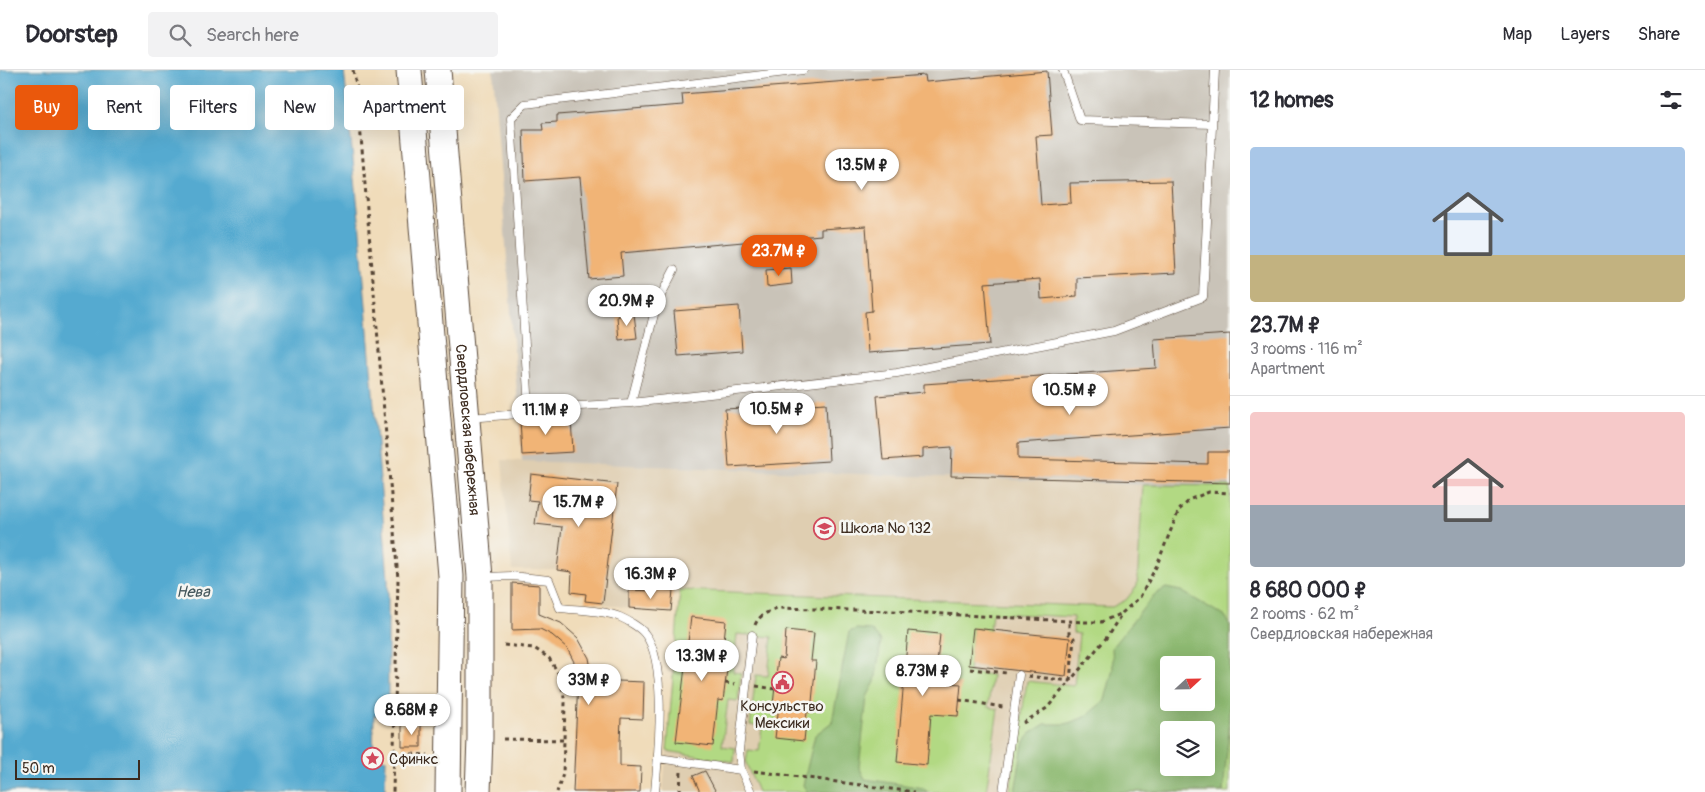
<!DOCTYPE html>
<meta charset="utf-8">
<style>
:root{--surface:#fff;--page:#f2f2f3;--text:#2b2b33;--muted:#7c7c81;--line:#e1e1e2;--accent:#ea580c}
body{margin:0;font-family:Pangolin,sans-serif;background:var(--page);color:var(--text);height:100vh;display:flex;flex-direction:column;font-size:19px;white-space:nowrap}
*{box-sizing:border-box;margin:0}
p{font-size:16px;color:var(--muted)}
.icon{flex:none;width:28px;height:28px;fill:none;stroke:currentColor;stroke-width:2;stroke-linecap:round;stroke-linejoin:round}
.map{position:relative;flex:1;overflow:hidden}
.panel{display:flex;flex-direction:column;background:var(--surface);width:475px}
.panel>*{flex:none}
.top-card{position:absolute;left:15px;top:15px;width:475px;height:45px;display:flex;gap:10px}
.needle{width:32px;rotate:68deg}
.fabs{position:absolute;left:1160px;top:586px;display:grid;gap:10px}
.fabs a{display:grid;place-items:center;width:55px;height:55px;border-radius:5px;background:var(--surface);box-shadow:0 5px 20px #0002;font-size:25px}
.scale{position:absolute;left:15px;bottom:12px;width:125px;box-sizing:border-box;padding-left:5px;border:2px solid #3b2a1e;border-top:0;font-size:14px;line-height:18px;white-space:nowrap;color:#3b2a1e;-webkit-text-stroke:4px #f6f6f2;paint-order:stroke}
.price{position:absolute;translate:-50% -42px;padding:0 11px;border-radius:18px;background:#fff;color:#222;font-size:16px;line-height:32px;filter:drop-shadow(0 1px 2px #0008)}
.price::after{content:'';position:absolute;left:50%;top:30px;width:15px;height:11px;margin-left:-8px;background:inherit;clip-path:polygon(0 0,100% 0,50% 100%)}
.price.selected{background:var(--accent);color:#fff}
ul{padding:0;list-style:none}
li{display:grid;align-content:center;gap:10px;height:265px;padding:0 20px}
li+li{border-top:1px solid var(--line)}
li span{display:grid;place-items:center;height:155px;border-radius:5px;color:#555}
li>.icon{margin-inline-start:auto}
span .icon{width:90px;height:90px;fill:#fffc;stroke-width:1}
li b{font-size:21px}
h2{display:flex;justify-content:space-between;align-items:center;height:60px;padding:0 20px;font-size:21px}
.tag{padding:0 18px;border-radius:5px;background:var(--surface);box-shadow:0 5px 20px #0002;font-size:18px;line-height:45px}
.tag.selected{background:var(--accent);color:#fff}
header{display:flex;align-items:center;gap:30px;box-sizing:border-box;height:70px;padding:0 25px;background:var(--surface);border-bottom:1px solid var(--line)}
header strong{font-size:24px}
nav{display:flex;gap:28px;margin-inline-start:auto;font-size:18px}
.search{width:350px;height:45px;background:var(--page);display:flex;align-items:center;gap:12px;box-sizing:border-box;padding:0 18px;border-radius:5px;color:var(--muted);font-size:19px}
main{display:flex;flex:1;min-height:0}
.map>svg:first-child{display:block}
</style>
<header>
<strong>Doorstep</strong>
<div class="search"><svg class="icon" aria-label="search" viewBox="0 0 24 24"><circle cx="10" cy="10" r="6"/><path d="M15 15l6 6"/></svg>Search here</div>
<nav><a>Map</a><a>Layers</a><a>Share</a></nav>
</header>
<main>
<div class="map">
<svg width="1230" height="722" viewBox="0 0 1230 722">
<rect width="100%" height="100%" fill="#f6f6f2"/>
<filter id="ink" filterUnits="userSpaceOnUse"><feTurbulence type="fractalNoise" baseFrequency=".02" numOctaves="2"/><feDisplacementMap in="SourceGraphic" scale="10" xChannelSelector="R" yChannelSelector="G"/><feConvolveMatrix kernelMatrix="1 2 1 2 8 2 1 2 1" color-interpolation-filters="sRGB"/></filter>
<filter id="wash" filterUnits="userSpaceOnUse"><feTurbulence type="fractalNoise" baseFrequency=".0096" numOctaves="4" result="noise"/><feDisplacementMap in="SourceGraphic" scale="20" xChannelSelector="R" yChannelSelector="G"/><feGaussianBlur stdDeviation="1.12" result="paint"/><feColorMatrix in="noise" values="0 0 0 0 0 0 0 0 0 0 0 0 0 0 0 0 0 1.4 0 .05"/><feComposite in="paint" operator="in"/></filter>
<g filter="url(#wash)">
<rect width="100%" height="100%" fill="#f0dcba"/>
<path fill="#dfceb1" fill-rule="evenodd" d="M 502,390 L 1143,415 L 1230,416 L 1230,722 L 663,722 L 680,520 L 655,519 L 653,539 L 629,521 L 629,538 L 585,531 L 586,524 L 571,523 L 572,502 L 557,500 L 512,500 ZM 1169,595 L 1206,595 L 1206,632 L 1169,632 ZM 1169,660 L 1206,660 L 1206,698 L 1169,698 Z"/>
<path fill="#c9c3b8" d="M 493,0 L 1230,0 L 1230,416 L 1143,415 L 522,391 Z"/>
<path fill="#b2d983" stroke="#768250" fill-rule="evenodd" d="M 1143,415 L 1230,416 L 1230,722 L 1010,722 L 1027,611 L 1074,616 L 1079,564 L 1073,563 L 1073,547 L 992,543 L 990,560 L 973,558 L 969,602 L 992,605 L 988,637 L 998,639 L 986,722 L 758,722 L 746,693 L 748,680 L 759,681 L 762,657 L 750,655 L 756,605 L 768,606 L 772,567 L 737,564 L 733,602 L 741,603 L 738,631 L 728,630 L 722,676 L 735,678 L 734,692 L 667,681 L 680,520 L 1112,537 L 1126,530 L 1137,516 ZM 1169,595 L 1206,595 L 1206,632 L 1169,632 ZM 1169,660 L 1206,660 L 1206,698 L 1169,698 Z"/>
<path fill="#8db971" stroke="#647248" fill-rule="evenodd" d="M 1166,518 L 1181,521 L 1226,547 L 1230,556 L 1230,648 L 1223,722 L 1015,722 L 1023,674 L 1032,662 L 1045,654 L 1066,654 L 1085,647 L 1105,630 L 1113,599 L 1112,577 L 1154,525 ZM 1169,595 L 1206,595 L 1206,632 L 1169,632 ZM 1169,660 L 1206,660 L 1206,698 L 1169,698 Z
M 856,559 L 871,560 L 881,571 L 875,612 L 867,627 L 859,697 L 865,709 L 924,718 L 927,722 L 807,722 L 803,715 L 815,665 L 832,652 L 849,562 Z"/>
<path fill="#54aad0" stroke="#486a77" d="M 0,0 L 344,0 L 359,149 L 388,509 L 388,645 L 374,645 L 373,689 L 386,689 L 385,722 L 0,722 Z"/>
<g id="blocks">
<path fill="#f1b476" d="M 1047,1 L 1052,65 L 1036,66 L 1041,135 L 1071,133 L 1070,113 L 1171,111 L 1176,203 L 1077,208 L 1077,226 L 1041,229 L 1040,209 L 985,213 L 990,274 L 868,283 L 865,242 L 872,241 L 866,156 L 821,159 L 821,165 L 621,183 L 623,206 L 589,209 L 580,107 L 525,111 L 523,60 L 543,60 L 542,53 L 557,52 L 557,45 L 683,35 L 682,24 L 925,5 L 926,12 Z
M 791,198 L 792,214 L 767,217 L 766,200 Z
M 739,236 L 742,281 L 678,286 L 674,241 Z
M 634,244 L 637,268 L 619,270 L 617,246 Z
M 1230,264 L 1230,358 L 1018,373 L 1018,389 L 1208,394 L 1208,382 L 1230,382 L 1230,413 L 951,406 L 952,377 L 923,379 L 923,387 L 883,390 L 877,326 L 924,322 L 924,314 L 1156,298 L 1154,269 Z
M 826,333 L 829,391 L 729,397 L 725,339 Z
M 571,348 L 573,382 L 522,385 L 520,350 Z
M 531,404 L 617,414 L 603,533 L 585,531 L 586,524 L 571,522 L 572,502 L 557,500 L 562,457 L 535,454 L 538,431 L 528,430 Z
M 512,513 L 539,515 L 539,544 L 561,553 L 578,568 L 589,588 L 593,610 L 644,612 L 643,649 L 621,648 L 620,672 L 620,696 L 641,697 L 640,722 L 573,722 L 578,610 L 576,596 L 567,578 L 552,565 L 540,559 L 512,560 Z
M 654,519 L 673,520 L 671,541 L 629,538 L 629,520 L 654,521 Z
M 691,547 L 726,551 L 722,590 L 728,591 L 723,631 L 718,630 L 713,676 L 676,672 Z
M 973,558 L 1070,568 L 1066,606 L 969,595 Z
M 786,560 L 814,563 L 811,591 L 816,591 L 811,642 L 807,642 L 804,671 L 775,668 L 779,635 L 773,635 L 778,588 L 784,589 Z
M 908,561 L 940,564 L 935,612 L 961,614 L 958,646 L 931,644 L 927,695 L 897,692 Z
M 402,654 L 421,654 L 421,677 L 402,677 Z
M 705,701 L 716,722 L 700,722 L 693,706 Z"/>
</g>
</g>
<g filter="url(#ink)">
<use href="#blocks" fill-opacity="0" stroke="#564535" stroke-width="1"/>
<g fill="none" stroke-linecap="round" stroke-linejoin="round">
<defs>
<path id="service" d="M 1063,0 L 1080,50 L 1212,54
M 631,333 L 657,233 L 674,200
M 529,339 L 511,48 L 525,34 L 803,0
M 469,348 L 519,344 L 529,339 L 631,333 L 897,303 L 1114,261 L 1203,227 L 1215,0
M 484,507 L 512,506 L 549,510 L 560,538 C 577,540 604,540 620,547 C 627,550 641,558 645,564 C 668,592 658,686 655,722
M 658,688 L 741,700
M 751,722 L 741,700 L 739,680 L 752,565
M 1003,722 L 1019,605"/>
<g id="primary">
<path d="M 409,0 L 451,506 L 448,722"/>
<path id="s1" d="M 438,0 L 480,507 L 480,668 L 478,722"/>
</g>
</defs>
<use href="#service" stroke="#564535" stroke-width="9"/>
<use href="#primary" stroke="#564535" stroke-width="27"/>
<path stroke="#564535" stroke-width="3" stroke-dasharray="4 4" stroke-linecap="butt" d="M 353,0 L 357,19 L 398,509 L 393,722
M 755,555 C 759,545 768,542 777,538 L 891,541 L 1086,552 L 1101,552 L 1122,543
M 504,575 L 534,578 L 549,588 L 560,606 L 565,633 L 564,670 L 563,704 L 557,722
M 970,599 L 1007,603
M 1028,606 L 1070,611 L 1107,567 L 1122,543 L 1140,527 L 1156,497 L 1179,440 L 1191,429 L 1209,422 L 1230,423
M 725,613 L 735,614
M 756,616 L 775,619
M 959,630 L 1003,637
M 395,650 L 429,650
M 1023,653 L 1047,638 L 1070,611 L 1074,568 L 1069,564 L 1069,551
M 503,669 L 564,670
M 395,683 L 428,685
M 754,701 L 914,722
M 680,722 L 681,701"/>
<use href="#service" stroke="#fff" stroke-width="8"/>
<use href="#primary" stroke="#fff" stroke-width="25"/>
</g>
</g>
<defs>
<symbol id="school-ring" viewBox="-11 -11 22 22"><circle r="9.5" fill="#f6f6f2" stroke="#d1495b" stroke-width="1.5"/><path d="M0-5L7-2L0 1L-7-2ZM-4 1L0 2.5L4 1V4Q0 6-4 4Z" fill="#d1495b"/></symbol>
<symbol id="civic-ring" viewBox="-11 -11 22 22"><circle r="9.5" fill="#f6f6f2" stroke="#d1495b" stroke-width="1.5"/><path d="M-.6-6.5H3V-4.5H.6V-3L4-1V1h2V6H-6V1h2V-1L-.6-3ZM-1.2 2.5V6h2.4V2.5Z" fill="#d1495b"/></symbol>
<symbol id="sight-ring" viewBox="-11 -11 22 22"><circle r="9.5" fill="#f6f6f2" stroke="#d1495b" stroke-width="1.5"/><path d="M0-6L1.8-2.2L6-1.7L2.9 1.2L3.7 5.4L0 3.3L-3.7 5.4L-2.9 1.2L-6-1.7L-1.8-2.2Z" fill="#d1495b"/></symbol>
</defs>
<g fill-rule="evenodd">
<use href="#school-ring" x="812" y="446" width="25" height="25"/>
<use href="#civic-ring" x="770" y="600" width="25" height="25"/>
<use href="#sight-ring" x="360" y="676" width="25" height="25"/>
</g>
<g text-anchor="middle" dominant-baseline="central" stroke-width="5" stroke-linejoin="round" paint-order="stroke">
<g font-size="15" fill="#3b2a1e" stroke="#f6f6f2">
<text stroke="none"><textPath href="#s1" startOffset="361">Свердловская набережная</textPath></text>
</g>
<g font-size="15" fill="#3b2a1e" stroke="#f6f6f2" text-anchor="start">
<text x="841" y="458">Школа № 132</text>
<text x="782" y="636" text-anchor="middle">Консульство<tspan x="782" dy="17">Мексики</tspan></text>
<text x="389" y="689">Сфинкс</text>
</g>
<g font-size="16" font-style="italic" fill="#44575c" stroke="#f6f6f2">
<text x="193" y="522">Нева</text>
</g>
</g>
</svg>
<div class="fabs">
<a><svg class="needle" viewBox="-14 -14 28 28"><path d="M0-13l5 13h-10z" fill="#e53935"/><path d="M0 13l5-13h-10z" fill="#7c7c81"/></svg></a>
<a><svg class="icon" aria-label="layers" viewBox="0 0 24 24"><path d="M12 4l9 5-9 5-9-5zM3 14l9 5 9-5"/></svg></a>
</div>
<div class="scale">50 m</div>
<b class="price" style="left:862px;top:121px">13.5M ₽</b>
<b class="price selected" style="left:779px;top:207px">23.7M ₽</b>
<b class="price" style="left:627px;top:257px">20.9M ₽</b>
<b class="price" style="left:1070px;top:346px">10.5M ₽</b>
<b class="price" style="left:777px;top:365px">10.5M ₽</b>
<b class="price" style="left:546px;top:366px">11.1M ₽</b>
<b class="price" style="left:579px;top:458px">15.7M ₽</b>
<b class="price" style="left:651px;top:530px">16.3M ₽</b>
<b class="price" style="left:702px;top:612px">13.3M ₽</b>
<b class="price" style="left:923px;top:627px">8.73M ₽</b>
<b class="price" style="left:589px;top:636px">33M ₽</b>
<b class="price" style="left:412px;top:666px">8.68M ₽</b>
<div class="top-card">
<a class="tag selected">Buy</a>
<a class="tag">Rent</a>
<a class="tag">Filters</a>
<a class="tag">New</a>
<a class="tag">Apartment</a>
</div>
</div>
<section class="panel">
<h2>12 homes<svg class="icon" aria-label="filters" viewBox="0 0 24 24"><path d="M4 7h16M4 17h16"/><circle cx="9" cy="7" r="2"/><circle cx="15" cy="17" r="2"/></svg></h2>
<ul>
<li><span style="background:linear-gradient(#a9c7e8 70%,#c2b280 0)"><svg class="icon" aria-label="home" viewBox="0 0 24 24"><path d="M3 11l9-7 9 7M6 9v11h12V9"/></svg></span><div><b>23.7M ₽</b><p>3 rooms · 116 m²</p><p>Apartment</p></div></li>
<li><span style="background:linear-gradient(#f6c9c9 60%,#9aa5b1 0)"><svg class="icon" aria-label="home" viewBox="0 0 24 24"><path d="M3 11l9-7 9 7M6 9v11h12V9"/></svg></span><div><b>8 680 000 ₽</b><p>2 rooms · 62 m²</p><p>Свердловская набережная</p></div></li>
</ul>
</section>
</main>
